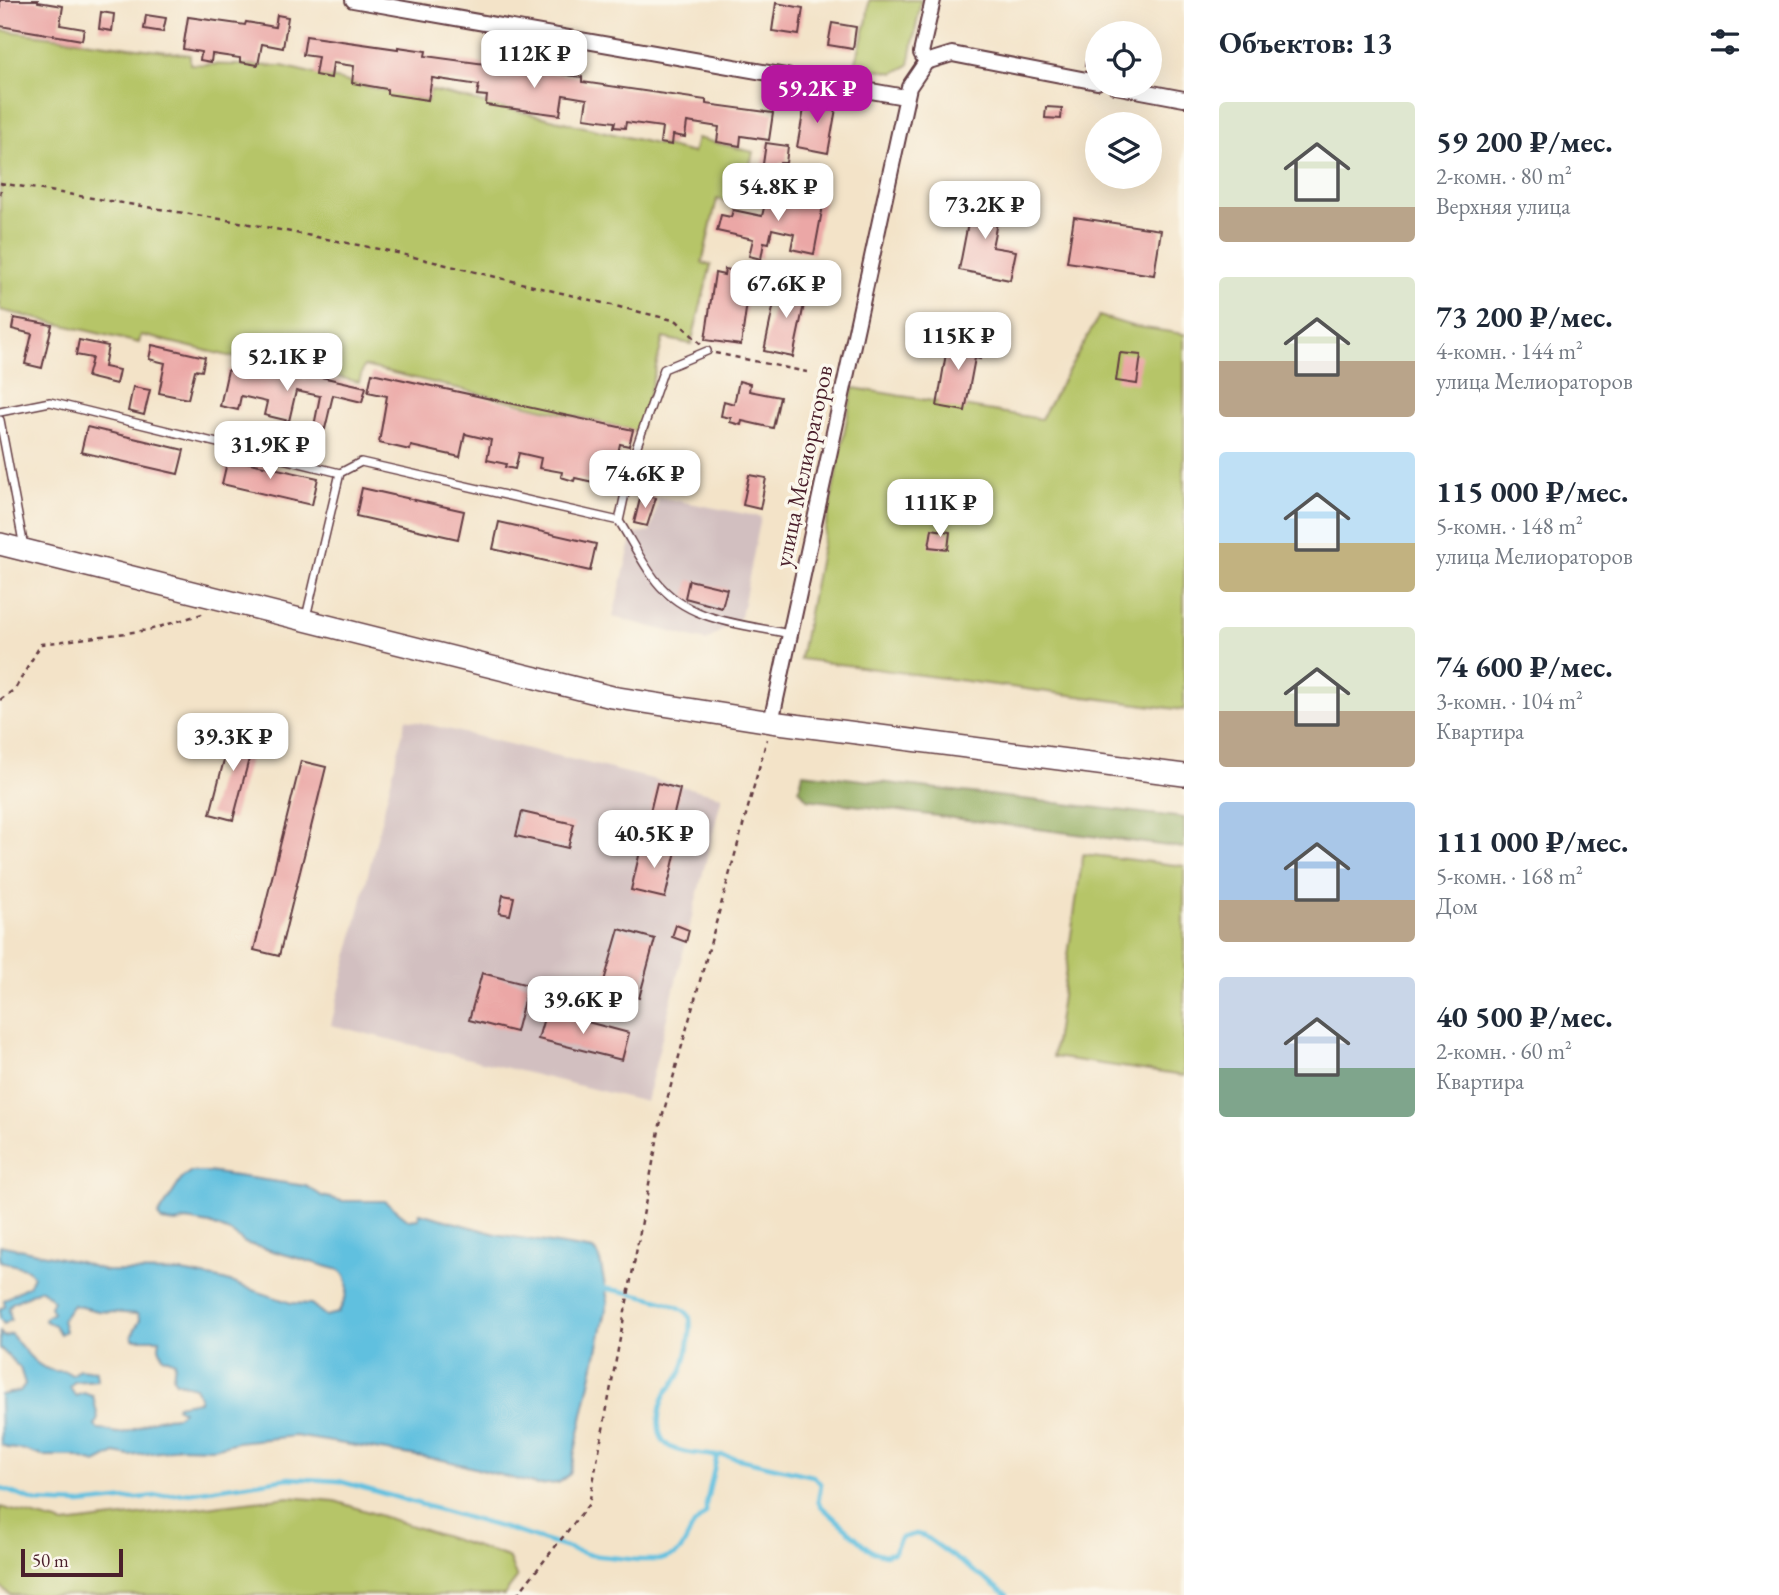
<!DOCTYPE html>
<html lang="ru">
<meta charset="utf-8">
<style>
:root{--surface:#fff;--page:#f2f2f3;--text:#1f2937;--muted:#747a83;--accent:#b5179e}
body{margin:0;font-family:"EB Garamond",serif;background:var(--page);color:var(--text);height:100vh;display:flex;flex-direction:column;font-size:26px;white-space:nowrap}
*{box-sizing:border-box;margin:0}
p{font-size:23px;color:var(--muted)}
.icon{flex:none;width:38px;height:38px;fill:none;stroke:currentColor;stroke-width:2;stroke-linecap:round;stroke-linejoin:round}
.map{position:relative;flex:1;overflow:hidden}
.sheet{display:flex;flex-direction:column;background:var(--surface);width:595px}
.sheet>*{flex:none}
.buttons{position:absolute;left:1085px;top:21px;display:grid;gap:14px}
.buttons a{display:grid;place-items:center;width:77px;height:77px;border-radius:50%;background:var(--surface);box-shadow:0 7px 28px #0002;font-size:35px}
.scale{position:absolute;left:21px;bottom:18px;width:102px;box-sizing:border-box;padding-left:7px;border:4px solid #4a1f2b;border-top:0;font-size:19px;line-height:24px;white-space:nowrap;color:#4a1f2b;-webkit-text-stroke:5px #fbf7ec;paint-order:stroke}
.price{position:absolute;translate:-50% -60px;padding:0 16px;border-radius:14px;background:#fff;color:#222;font-size:23px;line-height:46px;filter:drop-shadow(0 2px 4px #0008)}
.price::after{content:'';position:absolute;left:50%;top:42px;width:21px;height:16px;margin-left:-10px;background:inherit;clip-path:polygon(0 0,100% 0,50% 100%)}
.price.active{background:var(--accent);color:#fff}
ul{padding:0;list-style:none}
li{display:flex;align-items:center;gap:21px;height:175px;padding:0 35px}
li span{display:grid;place-items:center;flex:none;width:196px;height:140px;border-radius:7px;color:#555}
li>.icon{margin-inline-start:auto}
span .icon{width:84px;height:84px;fill:#fffc;stroke-width:1}
li b{font-size:30px}
h2{display:flex;justify-content:space-between;align-items:center;height:84px;padding:0 35px;font-size:30px}
main{display:flex;flex:1;min-height:0}
.map>svg:first-child{display:block}
</style>
<main>
<div class="map">
<svg width="1184" height="1595" viewBox="0 0 1184 1595">
<rect width="100%" height="100%" fill="#fbf7ec"/>
<filter id="ink" filterUnits="userSpaceOnUse"><feTurbulence type="fractalNoise" baseFrequency=".0143" numOctaves="2"/><feDisplacementMap in="SourceGraphic" scale="14" xChannelSelector="R" yChannelSelector="G"/><feConvolveMatrix kernelMatrix="1 2 1 2 8 2 1 2 1" color-interpolation-filters="sRGB"/></filter>
<filter id="wash" filterUnits="userSpaceOnUse"><feTurbulence type="fractalNoise" baseFrequency=".00686" numOctaves="4" result="noise"/><feDisplacementMap in="SourceGraphic" scale="28" xChannelSelector="R" yChannelSelector="G"/><feGaussianBlur stdDeviation="1.57" result="paint"/><feColorMatrix in="noise" values="0 0 0 0 0 0 0 0 0 0 0 0 0 0 0 0 0 1.4 0 .05"/><feComposite in="paint" operator="in"/></filter>
<g filter="url(#wash)">
<rect width="100%" height="100%" fill="#f3e3c8"/>
<path fill="#d2bfc0" d="M 659,497 L 761,517 L 741,617 L 706,641 L 613,617 L 633,534 L 650,532 Z
M 406,719 L 722,796 L 646,1102 L 331,1025 Z"/>
<path fill="#b6c568" stroke="#80724a" stroke-width="2" d="M 869,0 L 921,0 L 909,65 L 894,73 L 855,65 L 867,20 Z
M 0,30 L 190,55 L 190,64 L 282,66 L 427,101 L 430,90 L 693,153 L 697,138 L 753,152 L 741,205 L 717,199 L 702,263 L 711,265 L 691,344 L 663,338 L 640,432 L 364,366 L 359,382 L 304,369 L 303,374 L 141,335 L 139,343 L 0,310 Z
M 1099,316 L 1132,326 L 1184,334 L 1184,710 L 800,659 L 853,388 L 1041,419 Z
M 1083,854 L 1184,866 L 1184,1076 L 1053,1057 Z
M 288,1497 L 335,1501 L 508,1557 L 517,1578 L 504,1595 L 11,1595 L 0,1587 L 0,1507 L 65,1524 Z"/>
<path fill="#90aa5c" stroke="#6d6444" stroke-width="2" d="M 803,773 L 1184,818 L 1184,848 L 807,799 L 799,789 Z"/>
<path fill="#61c0df" stroke="#567085" stroke-width="2" d="M 190,1172 L 208,1172 L 306,1186 L 322,1196 L 342,1201 L 385,1201 L 409,1220 L 418,1219 L 420,1213 L 496,1234 L 593,1250 L 599,1256 L 608,1301 L 570,1474 L 558,1483 L 537,1485 L 448,1461 L 295,1436 L 237,1442 L 214,1448 L 178,1447 L 167,1451 L 130,1456 L 115,1453 L 96,1463 L 73,1456 L 42,1456 L 24,1450 L 8,1448 L 1,1444 L 0,1395 L 20,1391 L 25,1384 L 20,1368 L 0,1348 L 0,1332 L 4,1337 L 11,1334 C 27,1353 39,1374 65,1371 L 72,1375 L 79,1369 L 96,1371 L 97,1380 L 74,1382 L 70,1387 L 75,1396 L 84,1393 L 93,1396 L 98,1418 L 95,1426 L 98,1429 C 106,1428 111,1434 120,1433 C 135,1432 144,1422 158,1419 C 169,1416 175,1421 183,1411 L 176,1407 L 177,1405 L 199,1401 L 200,1397 L 195,1387 L 176,1382 L 173,1378 L 175,1362 L 163,1357 L 159,1347 L 160,1339 L 133,1339 L 132,1335 L 140,1320 L 137,1314 L 98,1311 L 73,1305 L 62,1320 L 65,1331 L 60,1334 L 54,1325 L 45,1321 L 46,1317 L 53,1313 L 50,1307 L 53,1300 L 41,1289 L 12,1303 L 9,1308 L 11,1320 L 4,1324 L 0,1319 L 0,1309 L 5,1306 L 4,1300 L 29,1285 L 33,1276 L 28,1269 L 0,1261 L 0,1245 L 79,1262 L 106,1271 L 182,1272 L 224,1280 L 291,1303 L 311,1304 L 326,1316 L 338,1313 C 346,1300 354,1279 339,1270 L 245,1243 L 232,1233 L 210,1224 L 186,1220 L 176,1223 L 162,1221 L 158,1216 L 183,1177 Z"/>
<g fill="none" stroke-linecap="round" stroke-linejoin="round">
<path stroke="#61c0df" stroke-width="4.5" d="M 602,1288 C 621,1291 676,1300 688,1314 C 695,1322 685,1367 679,1376 C 676,1382 670,1387 666,1393 C 658,1408 653,1437 670,1447 C 682,1454 703,1454 717,1456
M 0,1488 L 37,1502 L 81,1504 L 194,1492 L 289,1478 L 339,1481 L 514,1531 L 590,1555 L 638,1560 L 661,1560 L 675,1555 L 681,1550 L 694,1525 L 706,1513 L 706,1504 L 717,1456 L 722,1455 L 813,1476 L 821,1484 L 818,1501 L 821,1506 L 871,1551 L 885,1555 L 893,1553 L 901,1538 L 916,1534 L 924,1536 L 1007,1595"/>
</g>
<g id="blocks">
<path fill="#eba7a6" d="M 0,0 L 38,0 L 38,2 L 63,6 L 60,25 L 84,29 L 82,40 L 0,26 Z
M 776,3 L 803,8 L 799,35 L 772,31 Z
M 101,12 L 114,14 L 112,31 L 99,29 Z
M 146,15 L 166,18 L 163,32 L 144,29 Z
M 277,15 L 288,17 L 283,48 L 262,44 L 258,65 L 240,62 L 240,58 L 212,54 L 211,62 L 200,60 L 201,52 L 183,49 L 188,17 L 245,25 L 246,22 L 275,27 Z
M 832,23 L 856,27 L 853,49 L 828,45 Z
M 306,36 L 398,49 L 398,47 L 426,51 L 425,56 L 492,65 L 493,62 L 546,68 L 545,72 L 582,77 L 582,82 L 706,100 L 706,104 L 773,113 L 769,140 L 741,136 L 740,146 L 717,142 L 719,127 L 687,122 L 685,137 L 673,135 L 672,145 L 660,143 L 662,127 L 626,122 L 625,128 L 614,127 L 615,122 L 584,118 L 587,99 L 563,95 L 560,115 L 499,107 L 486,105 L 487,96 L 477,95 L 479,85 L 432,78 L 428,100 L 387,94 L 387,89 L 352,83 L 354,66 L 333,63 L 331,78 L 315,75 L 318,57 L 303,55 Z
M 1087,55 L 1097,57 L 1097,69 L 1085,66 Z
M 806,98 L 837,103 L 828,153 L 797,147 Z
M 1046,107 L 1062,108 L 1061,119 L 1045,118 Z
M 766,143 L 788,146 L 786,163 L 780,163 L 779,174 L 762,171 Z
M 769,187 L 781,190 L 779,201 L 799,206 L 801,196 L 824,200 L 814,254 L 791,249 L 794,234 L 772,229 L 769,243 L 764,242 L 761,259 L 749,256 L 753,239 L 717,231 L 721,215 L 731,217 L 733,210 L 762,216 Z
M 974,192 L 1002,198 L 992,247 L 1016,251 L 1010,280 L 959,270 Z
M 1074,217 L 1161,230 L 1154,275 L 1067,262 Z
M 725,269 L 751,274 L 741,345 L 705,340 L 715,273 L 724,275 Z
M 778,284 L 807,290 L 793,357 L 764,351 Z
M 14,318 L 52,325 L 42,368 L 25,364 L 32,334 L 12,329 Z
M 949,336 L 983,342 L 980,359 L 975,358 L 965,411 L 937,406 Z
M 79,340 L 108,346 L 104,367 L 119,370 L 116,384 L 87,377 L 92,358 L 76,355 Z
M 152,345 L 205,357 L 202,371 L 195,370 L 188,399 L 159,393 L 165,363 L 149,359 Z
M 1120,353 L 1141,355 L 1137,384 L 1116,381 Z
M 228,370 L 259,377 L 260,372 L 288,378 L 288,375 L 306,379 L 308,374 L 366,387 L 362,402 L 333,395 L 325,429 L 314,426 L 320,396 L 296,391 L 289,421 L 264,415 L 267,402 L 241,396 L 238,410 L 220,406 Z
M 372,373 L 633,430 L 629,446 L 620,444 L 615,466 L 624,468 L 620,488 L 575,478 L 574,481 L 561,477 L 562,472 L 539,468 L 541,458 L 519,453 L 515,469 L 505,467 L 506,464 L 487,460 L 491,440 L 465,434 L 460,457 L 411,446 L 410,450 L 379,443 L 387,396 L 368,392 Z
M 739,381 L 750,384 L 749,391 L 780,397 L 773,428 L 742,421 L 741,425 L 730,422 L 731,418 L 721,416 L 724,401 L 734,404 Z
M 133,387 L 150,390 L 144,415 L 128,411 Z
M 87,427 L 184,450 L 178,474 L 81,452 Z
M 228,458 L 318,478 L 312,505 L 222,484 Z
M 749,475 L 766,478 L 760,509 L 743,505 Z
M 362,488 L 464,511 L 458,539 L 356,516 Z
M 641,495 L 656,498 L 647,526 L 634,523 Z
M 499,522 L 596,544 L 590,571 L 493,549 Z
M 932,529 L 950,532 L 948,549 L 929,547 Z
M 689,580 L 727,589 L 722,608 L 685,598 Z
M 233,725 L 256,732 L 233,820 L 210,814 Z
M 301,761 L 326,767 L 279,956 L 254,950 Z
M 657,783 L 680,789 L 672,822 L 649,816 Z
M 522,812 L 574,824 L 568,848 L 516,836 Z
M 642,843 L 676,851 L 665,898 L 631,890 Z
M 503,895 L 514,897 L 510,915 L 499,913 Z
M 676,925 L 689,930 L 686,942 L 672,937 Z
M 619,929 L 655,939 L 639,998 L 602,988 Z
M 482,973 L 528,985 L 516,1032 L 469,1020 Z
M 546,1011 L 629,1033 L 622,1060 L 538,1039 Z"/>
</g>
</g>
<g filter="url(#ink)">
<use href="#blocks" fill-opacity="0" stroke="#633c43" stroke-width="2"/>
<g fill="none" stroke-linecap="round" stroke-linejoin="round">
<defs>
<path id="lane" d="M 0,412 L 50,402 L 340,473 L 361,462 L 619,521 C 631,540 642,563 656,581 C 688,622 743,624 790,634
M 0,420 L 24,547
M 619,521 L 633,457 L 664,369 L 707,351
M 306,617 L 340,473"/>
<path id="street" d="M 353,0 L 905,97
M 926,62 L 921,53 L 933,0
M 1115,86 L 1184,99
M 771,722 L 909,87 L 926,62 L 952,54 L 1097,82"/>
<path id="secondary" d="M 0,544 L 612,697 L 771,722 L 1184,775"/>
</defs>
<use href="#lane" stroke="#633c43" stroke-width="10"/>
<use href="#street" stroke="#633c43" stroke-width="18"/>
<use href="#secondary" stroke="#633c43" stroke-width="24"/>
<path stroke="#633c43" stroke-width="2.5" stroke-dasharray="5 5" stroke-linecap="butt" d="M 0,183 L 239,222 L 389,251 L 677,321 L 701,344
M 0,195 L 2,183
M 715,353 L 807,372
M 0,700 L 15,689 L 41,644 L 149,630 L 205,613
M 517,1595 L 589,1504 L 660,1125 L 767,739"/>
<use href="#lane" stroke="#fff" stroke-width="7"/>
<use href="#street" stroke="#fff" stroke-width="14"/>
<use href="#secondary" stroke="#fff" stroke-width="21"/>
</g>
</g>
<g text-anchor="middle" dominant-baseline="central" stroke-width="7" stroke-linejoin="round" paint-order="stroke">
<g font-size="24" fill="#4a1f2b" stroke="#fbf7ec">
<text transform="translate(803 466) rotate(-78)">улица Мелиораторов</text>
</g>
</g>
</svg>
<div class="buttons">
<a><svg class="icon" aria-label="locate" viewBox="0 0 24 24"><circle cx="12" cy="12" r="6"/><path d="M12 2v4M12 18v4M2 12h4M18 12h4"/></svg></a>
<a><svg class="icon" aria-label="layers" viewBox="0 0 24 24"><path d="M12 4l9 5-9 5-9-5zM3 14l9 5 9-5"/></svg></a>
</div>
<div class="scale">50 m</div>
<b class="price" style="left:534px;top:90px">112K ₽</b>
<b class="price active" style="left:817px;top:125px">59.2K ₽</b>
<b class="price" style="left:778px;top:223px">54.8K ₽</b>
<b class="price" style="left:985px;top:241px">73.2K ₽</b>
<b class="price" style="left:786px;top:320px">67.6K ₽</b>
<b class="price" style="left:958px;top:372px">115K ₽</b>
<b class="price" style="left:287px;top:393px">52.1K ₽</b>
<b class="price" style="left:270px;top:481px">31.9K ₽</b>
<b class="price" style="left:645px;top:510px">74.6K ₽</b>
<b class="price" style="left:940px;top:539px">111K ₽</b>
<b class="price" style="left:233px;top:773px">39.3K ₽</b>
<b class="price" style="left:654px;top:870px">40.5K ₽</b>
<b class="price" style="left:583px;top:1036px">39.6K ₽</b>
</div>
<section class="sheet">
<h2>Объектов: 13<svg class="icon" aria-label="filters" viewBox="0 0 24 24"><path d="M4 7h16M4 17h16"/><circle cx="9" cy="7" r="2"/><circle cx="15" cy="17" r="2"/></svg></h2>
<ul>
<li><span style="background:linear-gradient(#dfe7d0 75%,#b9a48a 0)"><svg class="icon" aria-label="home" viewBox="0 0 24 24"><path d="M3 11l9-7 9 7M6 9v11h12V9"/></svg></span><div><b>59 200 ₽/мес.</b><p>2-комн. · 80 m²</p><p>Верхняя улица</p></div></li>
<li><span style="background:linear-gradient(#dfe7d0 60%,#b9a48a 0)"><svg class="icon" aria-label="home" viewBox="0 0 24 24"><path d="M3 11l9-7 9 7M6 9v11h12V9"/></svg></span><div><b>73 200 ₽/мес.</b><p>4-комн. · 144 m²</p><p>улица Мелиораторов</p></div></li>
<li><span style="background:linear-gradient(#bfe0f5 65%,#c2b280 0)"><svg class="icon" aria-label="home" viewBox="0 0 24 24"><path d="M3 11l9-7 9 7M6 9v11h12V9"/></svg></span><div><b>115 000 ₽/мес.</b><p>5-комн. · 148 m²</p><p>улица Мелиораторов</p></div></li>
<li><span style="background:linear-gradient(#dfe7d0 60%,#b9a48a 0)"><svg class="icon" aria-label="home" viewBox="0 0 24 24"><path d="M3 11l9-7 9 7M6 9v11h12V9"/></svg></span><div><b>74 600 ₽/мес.</b><p>3-комн. · 104 m²</p><p>Квартира</p></div></li>
<li><span style="background:linear-gradient(#a9c7e8 70%,#b9a48a 0)"><svg class="icon" aria-label="home" viewBox="0 0 24 24"><path d="M3 11l9-7 9 7M6 9v11h12V9"/></svg></span><div><b>111 000 ₽/мес.</b><p>5-комн. · 168 m²</p><p>Дом</p></div></li>
<li><span style="background:linear-gradient(#c9d6e8 65%,#7fa58c 0)"><svg class="icon" aria-label="home" viewBox="0 0 24 24"><path d="M3 11l9-7 9 7M6 9v11h12V9"/></svg></span><div><b>40 500 ₽/мес.</b><p>2-комн. · 60 m²</p><p>Квартира</p></div></li>
</ul>
</section>
</main>
